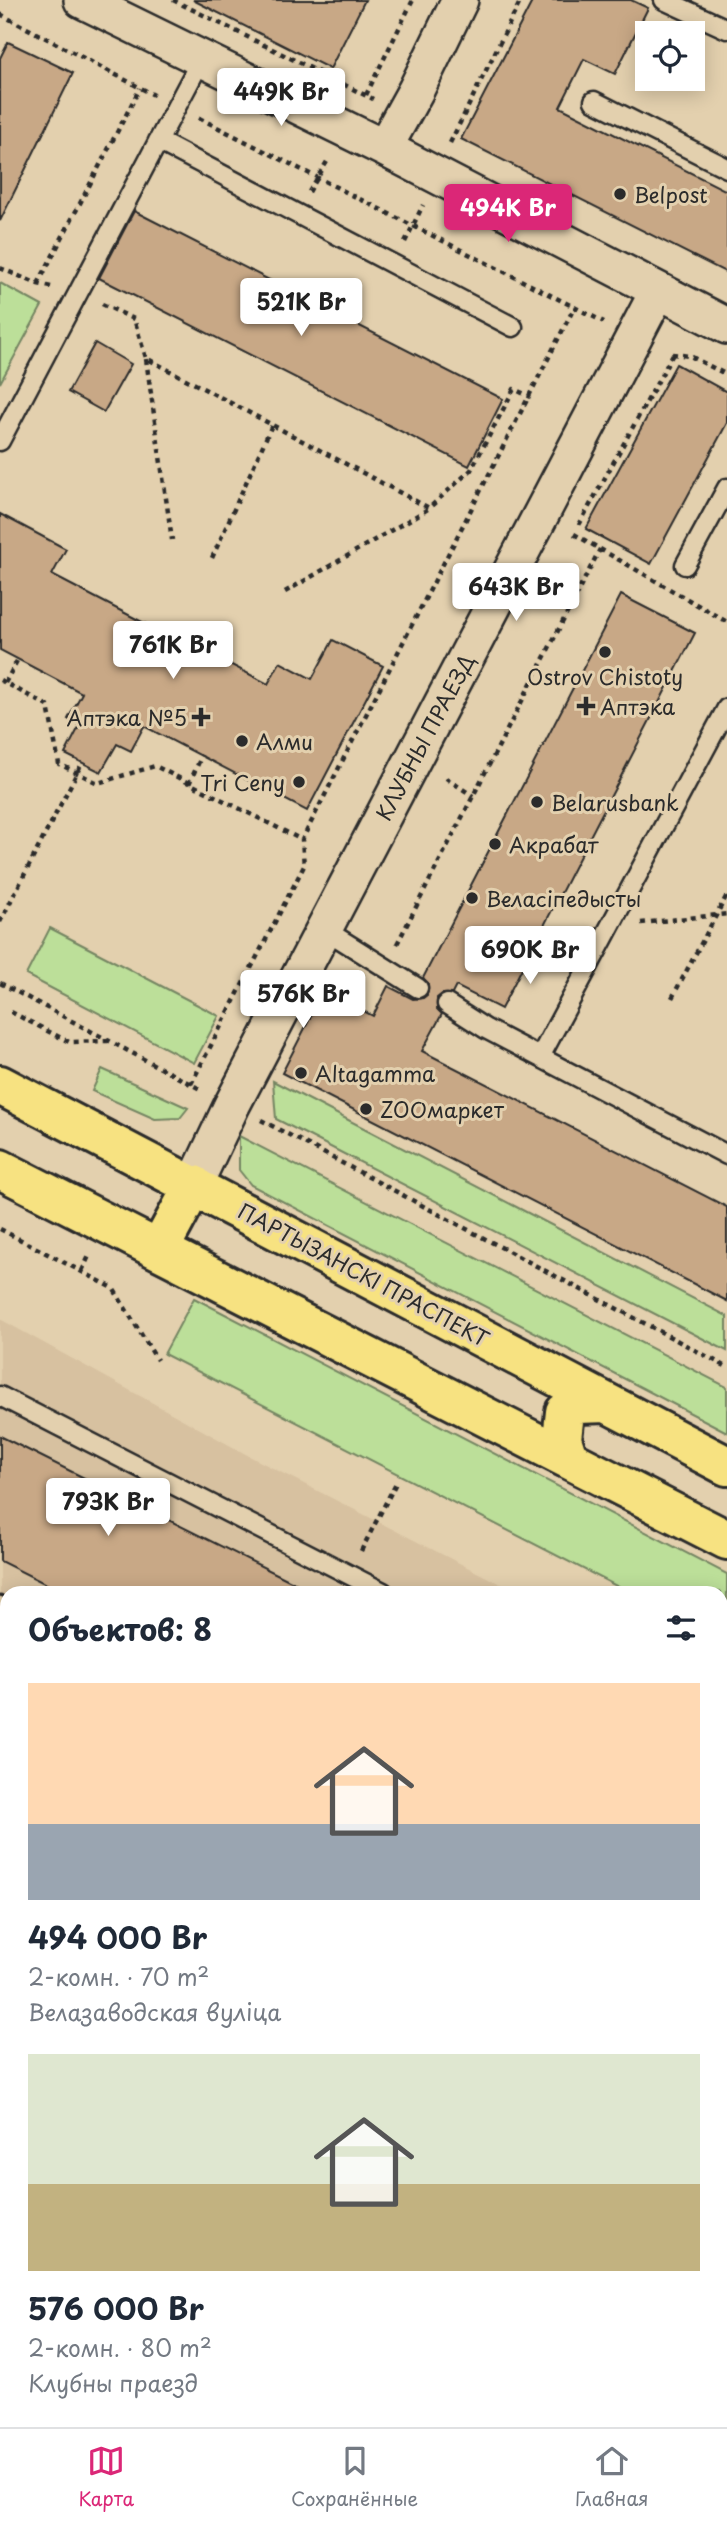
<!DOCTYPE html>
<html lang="ru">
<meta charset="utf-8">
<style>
:root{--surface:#fff;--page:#f6f6f7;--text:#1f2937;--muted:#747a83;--line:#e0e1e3;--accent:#db2777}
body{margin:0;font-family:"Playpen Sans",sans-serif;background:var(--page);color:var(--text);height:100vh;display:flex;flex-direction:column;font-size:26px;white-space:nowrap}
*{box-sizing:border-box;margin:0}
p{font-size:23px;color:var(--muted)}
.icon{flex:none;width:38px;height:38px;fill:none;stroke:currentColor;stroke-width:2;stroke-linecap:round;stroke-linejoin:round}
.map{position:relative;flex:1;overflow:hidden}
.side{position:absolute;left:0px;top:1586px;width:728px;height:842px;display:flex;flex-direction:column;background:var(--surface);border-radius:21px 21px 0 0;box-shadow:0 4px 18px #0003}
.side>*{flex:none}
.buttons{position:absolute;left:635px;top:21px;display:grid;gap:14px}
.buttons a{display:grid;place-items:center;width:70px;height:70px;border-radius:0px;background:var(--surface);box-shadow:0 4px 18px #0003;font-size:35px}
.price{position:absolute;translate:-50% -60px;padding:0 16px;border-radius:7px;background:#fff;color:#222;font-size:23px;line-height:46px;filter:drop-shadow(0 2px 4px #0008)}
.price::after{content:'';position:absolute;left:50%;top:42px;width:21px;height:16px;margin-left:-10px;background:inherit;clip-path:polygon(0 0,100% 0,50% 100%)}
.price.on{background:var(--accent);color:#fff}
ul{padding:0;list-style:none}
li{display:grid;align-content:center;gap:14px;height:371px;padding:0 28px}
li span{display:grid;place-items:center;height:217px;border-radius:0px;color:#555}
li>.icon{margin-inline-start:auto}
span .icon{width:126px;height:126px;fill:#fffc;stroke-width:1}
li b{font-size:30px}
h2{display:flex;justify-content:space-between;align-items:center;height:84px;padding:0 28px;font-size:30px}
.tab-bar{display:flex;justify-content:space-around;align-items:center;height:98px;border-top:2px solid var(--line);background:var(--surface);font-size:19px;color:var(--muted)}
.tab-bar a{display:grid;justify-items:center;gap:4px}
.tab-bar .on{color:var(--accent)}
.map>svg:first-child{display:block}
</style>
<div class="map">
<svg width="727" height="2427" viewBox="0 0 727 2427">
<rect width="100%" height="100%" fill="#e3d0ae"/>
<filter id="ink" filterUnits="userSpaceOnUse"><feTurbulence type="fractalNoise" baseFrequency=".0143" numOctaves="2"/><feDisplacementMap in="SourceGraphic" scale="14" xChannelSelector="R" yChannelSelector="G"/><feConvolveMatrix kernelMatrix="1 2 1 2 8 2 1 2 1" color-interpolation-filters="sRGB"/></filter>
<g filter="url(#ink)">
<path fill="#d7c1a0" d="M 0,1319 L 251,1457 L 516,1592 L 7,1592 L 7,2420 L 721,2420 L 721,1698 L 727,1701 L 727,2427 L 0,2427 Z"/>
<path fill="#bcdf99" stroke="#748562" stroke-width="2" d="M 0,283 L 42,306 L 0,383 Z
M 50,928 L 219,1016 L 194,1063 L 26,975 Z
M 102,1069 L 188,1108 L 180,1118 L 155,1119 L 92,1091 Z
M 273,1081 L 727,1316 L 727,1351 L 276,1119 Z
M 239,1136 L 727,1387 L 727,1432 L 251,1185 L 239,1170 Z
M 194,1298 L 727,1574 L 727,1643 L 721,1640 L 721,1592 L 628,1592 L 164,1354 Z"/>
<path fill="#c8a886" stroke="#2b2b2b" stroke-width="2" d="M 193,0 L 365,0 L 330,69 Z
M 533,0 L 631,0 L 648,8 L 615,74 L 584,59 L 560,107 L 727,191 L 727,273 L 461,139 Z
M 8,42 L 73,73 L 0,221 L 0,58 Z
M 134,211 L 503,399 L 469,466 L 99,278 Z
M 95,343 L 131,364 L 104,412 L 68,392 Z
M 676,364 L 727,392 L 727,423 L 651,564 L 586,529 Z
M 0,514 L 66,549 L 52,575 L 169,636 L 170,633 L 268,684 L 280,662 L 312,679 L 333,640 L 383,666 L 307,811 L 144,726 L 131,751 L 117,744 L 101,772 L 65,754 L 80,725 L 68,719 L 82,693 L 0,650 Z
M 621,595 L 695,633 L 501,1009 L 456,986 L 452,994 L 442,994 L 437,998 L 437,1009 L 442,1014 L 422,1051 L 727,1207 L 727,1301 L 282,1073 L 324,991 L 373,1016 L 388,986 L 413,999 L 423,998 L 427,995 L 428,983 L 423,978 Z
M 0,1436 L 313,1592 L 62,1592 L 0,1561 Z"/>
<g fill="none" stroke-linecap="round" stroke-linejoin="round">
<defs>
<path id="lane" d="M 664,0 L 727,29
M 594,101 L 727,168
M 158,141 L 513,327
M 0,441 L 202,58
M 685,565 L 727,488
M 324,929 L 418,988
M 447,1004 L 486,1029 L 727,1155
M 540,1057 L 727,708
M 0,1396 L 383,1592
M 0,1606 L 7,1610
M 721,1766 L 727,1769
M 721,1977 L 727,1980
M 0,2061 L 7,2064
M 709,2420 L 722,2427
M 560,2427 L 563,2420"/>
<path id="street" d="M 82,0 L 384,148 L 727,326
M 384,148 L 416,90 L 460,0
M 194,1185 L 232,1105 L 658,291"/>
<path id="primary" d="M 0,1085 L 727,1466
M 0,1169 L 727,1540
M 159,1250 L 194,1185
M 568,1458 L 562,1439 L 565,1412 L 577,1404 L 607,1403"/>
</defs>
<use href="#lane" stroke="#2b2b2b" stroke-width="23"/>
<use href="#street" stroke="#2b2b2b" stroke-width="40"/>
<use href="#primary" stroke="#2b2b2b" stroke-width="44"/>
<path stroke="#2b2b2b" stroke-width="4.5" stroke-dasharray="5 5" stroke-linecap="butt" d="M 173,0 L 373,99
M 0,14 L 154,95
M 366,95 L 413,0
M 199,118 L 604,322
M 450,143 L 521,0
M 309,192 L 328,160
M 405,242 L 423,205
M 0,268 L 38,284 L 51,287
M 38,284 L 140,88
M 102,304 L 134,319 L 146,358 L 429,508 L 471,470 L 514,389 L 531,397
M 672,354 L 690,356 L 727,375
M 146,359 L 172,540
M 579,525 L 673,354
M 574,534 L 727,622
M 212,558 L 272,425
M 285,592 L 428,509
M 0,680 L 48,706 L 59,764 L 98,783 L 155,766 L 302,840
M 5,683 L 18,659
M 446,778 L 473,796
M 189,784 L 202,755
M 0,922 L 82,763
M 641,923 L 727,914
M 397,944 L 600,549
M 0,983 L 200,1089
M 672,998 L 727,895
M 11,1012 L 69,1042 L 108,1041
M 191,1084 L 304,866 L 302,840 L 574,308
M 261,1120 L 727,1367
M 0,1229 L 113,1288 L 157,1360
M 82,1271 L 89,1256
M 361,1551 L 396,1483"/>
<use href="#lane" stroke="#e3d0ae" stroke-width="18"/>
<use href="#street" stroke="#e3d0ae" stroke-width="35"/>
<use href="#primary" stroke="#f7e281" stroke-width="38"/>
</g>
</g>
<g fill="#2b2b2b" stroke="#e3d0ae" stroke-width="2.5">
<circle cx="620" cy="194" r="7"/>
<circle cx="605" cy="652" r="7"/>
<path d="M582.5 695.5h7v7h7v7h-7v7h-7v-7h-7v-7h7z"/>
<path d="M197.5 706.5h7v7h7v7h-7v7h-7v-7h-7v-7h7z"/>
<circle cx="242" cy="741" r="7"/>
<circle cx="299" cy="782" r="7"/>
<circle cx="537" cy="802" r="7"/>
<circle cx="495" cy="844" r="7"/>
<circle cx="472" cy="898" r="7"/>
<circle cx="301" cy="1073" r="7"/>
<circle cx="366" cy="1109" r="7"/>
</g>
<g text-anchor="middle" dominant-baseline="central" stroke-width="6" stroke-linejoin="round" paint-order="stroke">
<g font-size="21" fill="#2b2b2b" stroke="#e3d0ae" text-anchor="start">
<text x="634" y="194">Belpost</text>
<text x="605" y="676" text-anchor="middle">Ostrov Chistoty</text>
<text x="600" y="706">Аптэка</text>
<text x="187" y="717" text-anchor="end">Аптэка №5</text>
<text x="256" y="741">Алми</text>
<text x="285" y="782" text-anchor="end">Tri Ceny</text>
<text x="551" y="802">Belarusbank</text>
<text x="509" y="844">Акрабат</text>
<text x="486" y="898">Веласіпедысты</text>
<text x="315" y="1073">Altagamma</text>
<text x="380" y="1109">ZOOмаркет</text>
</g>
<g font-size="21" fill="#2b2b2b" stroke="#e3d0ae">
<text transform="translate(424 737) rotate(-62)">КЛУБНЫ ПРАЕЗД</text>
<text transform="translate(364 1274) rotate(28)">ПАРТЫЗАНСКІ ПРАСПЕКТ</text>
</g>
</g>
</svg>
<div class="buttons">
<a><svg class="icon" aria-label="locate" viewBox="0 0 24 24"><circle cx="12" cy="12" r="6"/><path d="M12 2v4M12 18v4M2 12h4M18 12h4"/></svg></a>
</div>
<b class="price" style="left:281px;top:128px">449K Br</b>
<b class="price on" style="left:508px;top:244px">494K Br</b>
<b class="price" style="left:301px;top:338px">521K Br</b>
<b class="price" style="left:516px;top:623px">643K Br</b>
<b class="price" style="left:173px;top:681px">761K Br</b>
<b class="price" style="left:530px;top:986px">690K Br</b>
<b class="price" style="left:303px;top:1030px">576K Br</b>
<b class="price" style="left:108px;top:1538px">793K Br</b>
<section class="side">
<h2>Объектов: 8<svg class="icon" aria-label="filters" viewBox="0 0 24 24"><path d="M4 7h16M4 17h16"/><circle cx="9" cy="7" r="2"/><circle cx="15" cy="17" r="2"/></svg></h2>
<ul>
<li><span style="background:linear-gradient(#ffd9b3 65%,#9aa5b1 0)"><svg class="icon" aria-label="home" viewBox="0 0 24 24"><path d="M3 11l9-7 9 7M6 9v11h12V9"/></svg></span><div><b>494 000 Br</b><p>2-комн. · 70 m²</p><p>Велазаводская вуліца</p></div></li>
<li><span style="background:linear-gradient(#dfe7d0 60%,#c2b280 0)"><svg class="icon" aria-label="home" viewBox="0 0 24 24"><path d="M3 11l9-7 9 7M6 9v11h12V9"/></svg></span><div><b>576 000 Br</b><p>2-комн. · 80 m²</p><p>Клубны праезд</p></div></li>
</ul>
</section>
</div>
<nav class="tab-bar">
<a class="on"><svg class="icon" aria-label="map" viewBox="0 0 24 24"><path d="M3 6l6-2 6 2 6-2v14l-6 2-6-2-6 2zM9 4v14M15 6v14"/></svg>Карта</a>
<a><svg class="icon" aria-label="saved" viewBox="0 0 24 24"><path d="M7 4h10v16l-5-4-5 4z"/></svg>Сохранённые</a>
<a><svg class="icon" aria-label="home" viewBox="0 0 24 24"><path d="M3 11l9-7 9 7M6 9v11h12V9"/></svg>Главная</a>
</nav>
